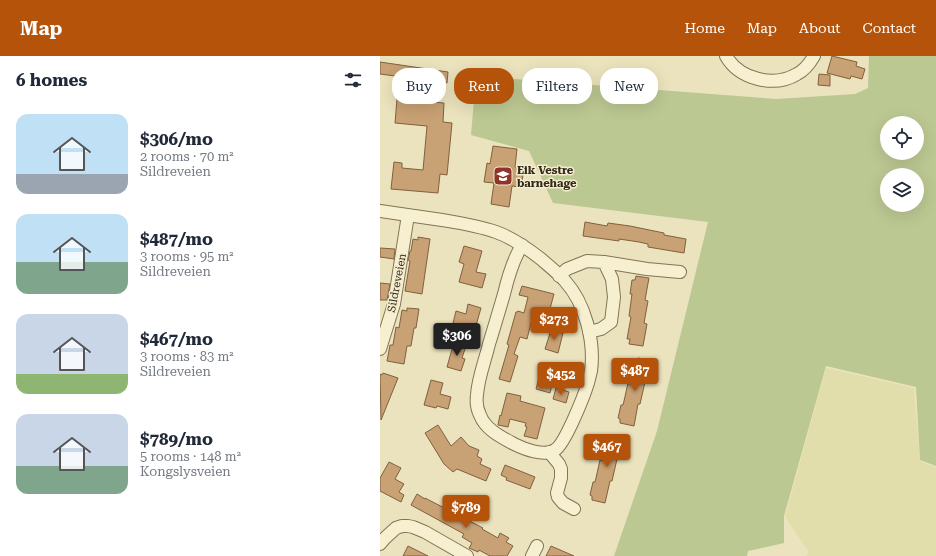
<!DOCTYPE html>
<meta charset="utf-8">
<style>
:root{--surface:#fff;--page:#f6f6f7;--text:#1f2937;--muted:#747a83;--accent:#b45309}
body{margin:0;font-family:"Roboto Serif",serif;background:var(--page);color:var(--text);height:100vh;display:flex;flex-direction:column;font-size:15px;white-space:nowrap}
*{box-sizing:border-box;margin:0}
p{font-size:13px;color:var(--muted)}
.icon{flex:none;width:22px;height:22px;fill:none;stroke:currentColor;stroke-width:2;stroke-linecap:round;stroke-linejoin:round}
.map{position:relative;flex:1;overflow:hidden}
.details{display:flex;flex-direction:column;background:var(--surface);width:380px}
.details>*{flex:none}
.top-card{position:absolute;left:12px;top:12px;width:380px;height:36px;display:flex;gap:8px}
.controls{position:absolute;left:500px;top:60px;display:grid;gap:8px}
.controls a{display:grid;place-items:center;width:44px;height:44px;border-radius:50%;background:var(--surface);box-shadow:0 4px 16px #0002;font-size:20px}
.price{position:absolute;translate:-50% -34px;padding:0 9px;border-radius:4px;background:var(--accent);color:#fff;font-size:13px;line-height:26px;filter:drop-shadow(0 1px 2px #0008)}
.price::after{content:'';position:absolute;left:50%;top:24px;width:12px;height:9px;margin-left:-6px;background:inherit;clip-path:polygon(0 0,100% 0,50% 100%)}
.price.active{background:#222;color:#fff}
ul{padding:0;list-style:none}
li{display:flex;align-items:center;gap:12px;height:100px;padding:0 16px}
li span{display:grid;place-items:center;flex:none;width:112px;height:80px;border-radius:12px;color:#555}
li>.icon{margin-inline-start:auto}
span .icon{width:48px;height:48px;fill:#fffc;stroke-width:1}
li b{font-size:17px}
h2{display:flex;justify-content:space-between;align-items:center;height:48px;padding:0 16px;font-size:17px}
.chip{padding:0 14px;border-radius:16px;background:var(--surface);box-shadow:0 4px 16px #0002;font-size:14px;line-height:36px}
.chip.active{background:var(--accent);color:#fff}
header{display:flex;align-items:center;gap:24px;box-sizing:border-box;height:56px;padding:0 20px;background:var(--accent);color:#fff}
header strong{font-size:19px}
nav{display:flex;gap:22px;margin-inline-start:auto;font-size:14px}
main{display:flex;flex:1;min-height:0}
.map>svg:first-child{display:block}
</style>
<header>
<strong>Map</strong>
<nav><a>Home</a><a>Map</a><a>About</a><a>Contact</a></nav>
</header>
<main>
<section class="details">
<h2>6 homes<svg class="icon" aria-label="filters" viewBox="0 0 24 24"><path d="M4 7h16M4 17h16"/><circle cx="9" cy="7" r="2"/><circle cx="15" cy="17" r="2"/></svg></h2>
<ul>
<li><span style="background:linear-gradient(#bfe0f5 75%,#9aa5b1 0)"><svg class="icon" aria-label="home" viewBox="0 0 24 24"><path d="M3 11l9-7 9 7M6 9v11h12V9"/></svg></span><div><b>$306/mo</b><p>2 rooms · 70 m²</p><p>Sildreveien</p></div></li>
<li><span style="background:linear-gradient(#bfe0f5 60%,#7fa58c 0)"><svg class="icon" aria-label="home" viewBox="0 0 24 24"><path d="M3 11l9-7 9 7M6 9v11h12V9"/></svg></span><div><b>$487/mo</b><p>3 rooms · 95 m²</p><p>Sildreveien</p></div></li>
<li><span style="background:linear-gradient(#c9d6e8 75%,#8fb573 0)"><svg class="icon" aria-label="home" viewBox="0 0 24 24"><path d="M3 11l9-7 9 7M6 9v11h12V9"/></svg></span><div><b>$467/mo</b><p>3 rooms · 83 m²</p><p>Sildreveien</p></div></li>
<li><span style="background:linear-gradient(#c9d6e8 65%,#7fa58c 0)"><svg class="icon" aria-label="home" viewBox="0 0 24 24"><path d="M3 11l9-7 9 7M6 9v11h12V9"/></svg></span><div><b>$789/mo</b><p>5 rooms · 148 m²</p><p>Kongslysveien</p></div></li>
</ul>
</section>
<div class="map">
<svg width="556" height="500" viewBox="0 0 556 500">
<rect width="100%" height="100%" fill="#ebe3bd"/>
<path fill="#e1deab" d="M 446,312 L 534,332 L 540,405 L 556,412 L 556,500 L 426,500 L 429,496 L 405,461 Z"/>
<path fill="#bcc892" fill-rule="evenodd" d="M 489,0 L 556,0 L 556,410 L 540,404 L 536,331 L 446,310 L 404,460 L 404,487 L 368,495 L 367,500 L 234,500 L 277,375 L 328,166 L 173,147 L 149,95 L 91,79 L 96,20 L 396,43 L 475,38 L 488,32 ZM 507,67 L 537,67 L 537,97 L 507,97 ZM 507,119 L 537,119 L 537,149 L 507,149 Z"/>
<path fill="#c8a174" stroke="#81603e" d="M 452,0 L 477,6 L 476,10 L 485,13 L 482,23 L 471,20 L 470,23 L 447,17 Z
M 0,6 L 68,16 L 67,27 L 0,18 Z
M 439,18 L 450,19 L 450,30 L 438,29 Z
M 17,43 L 64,47 L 63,66 L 72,67 L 67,119 L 60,118 L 58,137 L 11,133 L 14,106 L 22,107 L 22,112 L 43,114 L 47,70 L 15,67 Z
M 113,90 L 137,93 L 135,111 L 144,113 L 141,131 L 132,130 L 129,151 L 111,148 L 114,127 L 104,126 L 107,107 L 110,108 Z
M 205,166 L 227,170 L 228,167 L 250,170 L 284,177 L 284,179 L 306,183 L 304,197 L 268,191 L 268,188 L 259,186 L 239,183 L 239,185 L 203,180 Z
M 38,181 L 50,183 L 42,238 L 25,235 L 30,205 L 28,204 L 30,195 L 31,195 L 33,183 L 38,184 Z
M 84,190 L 102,195 L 96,216 L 106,218 L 102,232 L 79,226 L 84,208 L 79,206 Z
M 0,192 L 15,193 L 14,203 L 0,201 Z
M 256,220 L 269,222 L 265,244 L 268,245 L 264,267 L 267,268 L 263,290 L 249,288 L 250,283 L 247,283 L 251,261 L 249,260 L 252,238 L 250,238 L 252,224 L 255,224 Z
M 0,227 L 10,228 L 7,244 L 0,244 Z
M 142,230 L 174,238 L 168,260 L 181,254 L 185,263 L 167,272 L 151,267 L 147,283 L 140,281 L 134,298 L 138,300 L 130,326 L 119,323 L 129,289 L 127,288 L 136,256 L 137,256 L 138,255 L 144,257 L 148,241 L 139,239 Z
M 88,248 L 101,252 L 95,273 L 73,267 L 76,255 L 86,258 Z
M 27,252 L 39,253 L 36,272 L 34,272 L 31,290 L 27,290 L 24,308 L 7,305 L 10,289 L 13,289 L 16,271 L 19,272 L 22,254 L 27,255 Z
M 171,274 L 183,277 L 178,297 L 165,293 Z
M 74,286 L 86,290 L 82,302 L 85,303 L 81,315 L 67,311 Z
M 258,302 L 271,304 L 267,327 L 265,326 L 260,348 L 258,348 L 254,370 L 240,367 L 240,363 L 238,362 L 241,349 L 243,349 L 244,345 L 248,327 L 250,328 L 254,306 L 257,306 Z
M 162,310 L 176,313 L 170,337 L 156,333 Z
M 3,317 L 18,322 L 1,364 L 0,318 L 2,319 Z
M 51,324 L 63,327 L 60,338 L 71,341 L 68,353 L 57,350 L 56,352 L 44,349 Z
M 176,332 L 189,336 L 186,347 L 173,343 Z
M 127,337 L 141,340 L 140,345 L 165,352 L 157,383 L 144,380 L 147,371 L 145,370 L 146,367 L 130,363 L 128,371 L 118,369 L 120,359 L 121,360 Z
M 58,369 L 71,390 L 81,381 L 89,390 L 99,394 L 97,400 L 102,403 L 100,408 L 111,413 L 106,425 L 77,413 L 73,416 L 64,408 L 45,377 Z
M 230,379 L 244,381 L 239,404 L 237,403 L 232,425 L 230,425 L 225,447 L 212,444 L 212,440 L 210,439 L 213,426 L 215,426 L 216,422 L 220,404 L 222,405 L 223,400 L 227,382 L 229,382 Z
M 9,406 L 21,412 L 15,423 L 24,428 L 19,436 L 24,439 L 21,446 L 0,435 L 0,422 Z
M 125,409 L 155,421 L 150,433 L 126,424 L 127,422 L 121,419 Z
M 37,438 L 45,443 L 45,442 L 103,472 L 102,473 L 118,482 L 120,477 L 129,482 L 126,486 L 133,490 L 127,500 L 110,500 L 99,494 L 98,496 L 89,492 L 92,487 L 82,481 L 84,478 L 31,449 Z
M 28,490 L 48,500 L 23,500 Z
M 171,490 L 194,500 L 166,500 Z"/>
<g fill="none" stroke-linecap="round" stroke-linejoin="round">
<defs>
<path id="minor" d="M 346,0 C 359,23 394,32 417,18 C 425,14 430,7 434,0
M 0,155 C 21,158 41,161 62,164 C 80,167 99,170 116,176 C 133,182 147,192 161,203 C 169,210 178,217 185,225 C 205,247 215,285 211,315 C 210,319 209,323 208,327 C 204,340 185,388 175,394 C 164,401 144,393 134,388 C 121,381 105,373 100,359 C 97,353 96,346 97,339 C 98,322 105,305 109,288 C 114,272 119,255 124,238 C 128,221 133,204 142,189
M 224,206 L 267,213 L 300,216
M 179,220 L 187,213 L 207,205 L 224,206 L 232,223 L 234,241 L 231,266 L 221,273 L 209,276
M 0,293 L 14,248 L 28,159
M 169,396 L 179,408 L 181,413 L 181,422 L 177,437 L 178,441 L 183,447 L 194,453
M 0,488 L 5,482 L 16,472 L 22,470 L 28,470 L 33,471 L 45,476 L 87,500
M 152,500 L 157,490"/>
</defs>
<use href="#minor" stroke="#837357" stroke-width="14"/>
<use href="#minor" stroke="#f7f0d0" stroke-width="12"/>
</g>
<defs>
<symbol id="school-square" viewBox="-11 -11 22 22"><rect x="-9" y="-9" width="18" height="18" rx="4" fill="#8f342a" stroke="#f3eccd"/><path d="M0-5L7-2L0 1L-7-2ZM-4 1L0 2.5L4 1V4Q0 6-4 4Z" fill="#fff"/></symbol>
</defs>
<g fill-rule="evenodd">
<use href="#school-square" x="112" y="109" width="22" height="22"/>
</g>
<g text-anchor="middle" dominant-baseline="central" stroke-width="3" stroke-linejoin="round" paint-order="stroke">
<g font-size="11" font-weight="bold" fill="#32291b" stroke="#f3eccd" text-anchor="start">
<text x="137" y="114">Eik Vestre<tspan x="137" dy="13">barnehage</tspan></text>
</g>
<g font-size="11" fill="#32291b" stroke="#f3eccd">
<text transform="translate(17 227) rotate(-79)">Sildreveien</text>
</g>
</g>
</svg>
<div class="controls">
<a><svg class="icon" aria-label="locate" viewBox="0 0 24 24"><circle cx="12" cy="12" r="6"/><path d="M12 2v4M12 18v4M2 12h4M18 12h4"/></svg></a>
<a><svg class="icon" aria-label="layers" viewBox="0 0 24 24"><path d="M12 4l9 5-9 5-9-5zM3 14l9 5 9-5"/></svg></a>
</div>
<b class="price" style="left:174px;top:285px">$273</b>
<b class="price active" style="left:77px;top:301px">$306</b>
<b class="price" style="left:255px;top:336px">$487</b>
<b class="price" style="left:181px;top:340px">$452</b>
<b class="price" style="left:227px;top:412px">$467</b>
<b class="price" style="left:86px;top:473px">$789</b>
<div class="top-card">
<a class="chip">Buy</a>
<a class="chip active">Rent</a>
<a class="chip">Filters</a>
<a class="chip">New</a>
</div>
</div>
</main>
